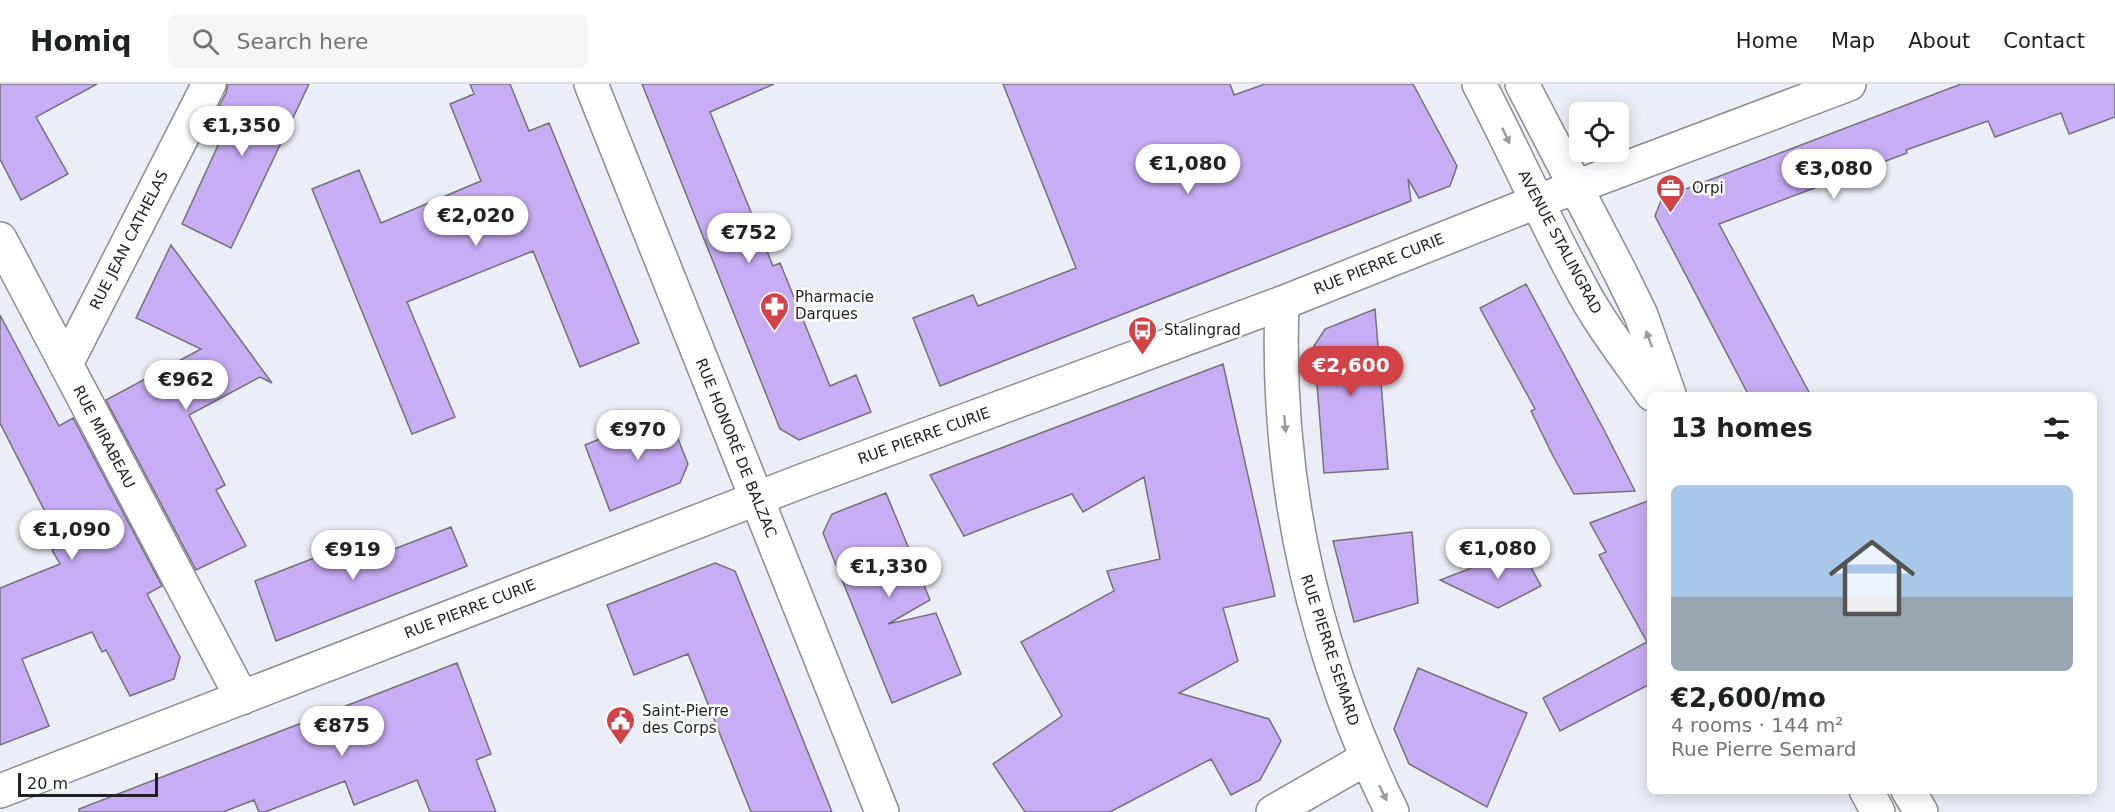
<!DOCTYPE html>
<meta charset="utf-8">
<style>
:root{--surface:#fff;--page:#f6f6f6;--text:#202124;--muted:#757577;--line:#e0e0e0;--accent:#d24347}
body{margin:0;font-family:"DejaVu Sans",sans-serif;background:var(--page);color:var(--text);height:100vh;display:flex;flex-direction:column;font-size:22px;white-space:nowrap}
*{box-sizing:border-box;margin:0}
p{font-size:20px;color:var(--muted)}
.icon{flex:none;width:33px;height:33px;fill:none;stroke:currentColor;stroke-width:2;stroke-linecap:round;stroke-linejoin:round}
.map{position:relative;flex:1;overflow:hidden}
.sheet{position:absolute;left:1647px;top:308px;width:450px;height:402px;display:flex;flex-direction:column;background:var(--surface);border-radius:9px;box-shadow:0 3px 15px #0003}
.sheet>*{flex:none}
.buttons{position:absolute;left:1569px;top:18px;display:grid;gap:12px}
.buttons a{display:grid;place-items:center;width:60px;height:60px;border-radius:9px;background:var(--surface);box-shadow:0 3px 15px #0003;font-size:30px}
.scale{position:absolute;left:18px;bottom:15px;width:140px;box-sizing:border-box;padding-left:6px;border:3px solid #1e1f22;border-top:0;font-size:16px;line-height:21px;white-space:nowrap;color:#1e1f22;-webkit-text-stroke:4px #fff;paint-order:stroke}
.price{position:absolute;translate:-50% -51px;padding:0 14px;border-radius:21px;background:#fff;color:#222;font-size:20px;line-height:39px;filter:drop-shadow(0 2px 3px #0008)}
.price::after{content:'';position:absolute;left:50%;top:36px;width:18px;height:14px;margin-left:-9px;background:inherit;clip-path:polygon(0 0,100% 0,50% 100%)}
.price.selected{background:var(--accent);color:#fff}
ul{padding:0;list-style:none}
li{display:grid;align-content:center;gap:12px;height:318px;padding:0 24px}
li+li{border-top:2px solid var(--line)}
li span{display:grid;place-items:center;height:186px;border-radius:9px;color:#555}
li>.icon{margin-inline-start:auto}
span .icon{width:108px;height:108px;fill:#fffc;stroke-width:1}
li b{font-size:26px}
h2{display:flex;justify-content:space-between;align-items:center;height:72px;padding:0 24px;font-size:26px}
header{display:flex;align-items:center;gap:36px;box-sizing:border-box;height:84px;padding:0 30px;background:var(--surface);border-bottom:2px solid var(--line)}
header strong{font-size:28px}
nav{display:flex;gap:33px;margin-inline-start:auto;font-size:21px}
.search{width:420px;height:54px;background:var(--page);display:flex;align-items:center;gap:15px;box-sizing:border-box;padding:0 21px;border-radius:9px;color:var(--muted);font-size:22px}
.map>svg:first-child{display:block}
</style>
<header>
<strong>Homiq</strong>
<div class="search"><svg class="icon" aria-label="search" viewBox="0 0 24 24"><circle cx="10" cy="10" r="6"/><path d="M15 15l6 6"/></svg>Search here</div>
<nav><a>Home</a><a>Map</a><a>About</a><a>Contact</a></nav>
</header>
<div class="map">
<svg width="2115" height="728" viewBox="0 0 2115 728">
<rect width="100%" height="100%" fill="#eceef7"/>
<path fill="#c7adf4" stroke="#74727a" stroke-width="1.5" d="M 0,0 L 97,0 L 36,33 L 68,90 L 21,116 L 0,75 Z
M 228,0 L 309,0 L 231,164 L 182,140 L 231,33 L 217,26 L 226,9 Z
M 470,0 L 510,0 L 529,47 L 549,39 L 639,259 L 580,283 L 533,167 L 407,218 L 455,333 L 412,350 L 312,105 L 359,86 L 381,139 L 481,97 L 450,20 L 474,10 Z
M 642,0 L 774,0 L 710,28 L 773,182 L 780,179 L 830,302 L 856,291 L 871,328 L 799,356 L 780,345 Z
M 1003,0 L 1230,0 L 1234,11 L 1265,0 L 1413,0 L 1457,82 L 1450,102 L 1419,114 L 1408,95 L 1411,117 L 940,302 L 913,234 L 973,211 L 978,222 L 1076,184 Z
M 1961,0 L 2115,0 L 2115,33 L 2069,50 L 2061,29 L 1995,53 L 1988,37 L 1906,66 L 1907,69 L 1719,140 L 1810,310 L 1748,310 L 1655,132 L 1662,114 Z
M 171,161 L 272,299 L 260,293 L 189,331 L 225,401 L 216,406 L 246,462 L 196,486 L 106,316 L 201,265 L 136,234 Z
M 1526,200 L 1604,346 L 1635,407 L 1574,410 L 1553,372 L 1531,327 L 1535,325 L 1480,224 Z
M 1375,225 L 1388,385 L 1324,389 L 1314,262 L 1325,245 Z
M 0,231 L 59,342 L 73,334 L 162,502 L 147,510 L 180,573 L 174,595 L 130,612 L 106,566 L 102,568 L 92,548 L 22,575 L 49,642 L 0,661 L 0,504 L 60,480 L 52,466 L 62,461 L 0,339 Z
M 1223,280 L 1275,512 L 1223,524 L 1238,577 L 1179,609 L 1269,635 L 1281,657 L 1260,696 L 1231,711 L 1211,675 L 1110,728 L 1025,728 L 993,680 L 1062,632 L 1021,558 L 1114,507 L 1107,487 L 1160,475 L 1144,393 L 1083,428 L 1072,410 L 964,452 L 930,391 Z
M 667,327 L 688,380 L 680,399 L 610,427 L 585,361 Z
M 886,409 L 930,516 L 888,540 L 936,529 L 961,590 L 892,619 L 823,449 L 832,430 Z
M 1650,416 L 1650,600 L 1560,647 L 1543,614 L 1647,558 L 1599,471 L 1606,468 L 1590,439 Z
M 451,443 L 467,482 L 276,557 L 255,497 L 363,455 L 371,474 Z
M 1412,448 L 1418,519 L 1354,538 L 1333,457 Z
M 1521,465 L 1541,502 L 1498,524 L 1440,496 Z
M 715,479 L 735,487 L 832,728 L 751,728 L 688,570 L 634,591 L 607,521 Z
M 457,579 L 491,670 L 476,676 L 496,728 L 430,728 L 417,696 L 354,721 L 345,697 L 265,728 L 259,728 L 254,716 L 223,728 L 79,728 L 79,725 Z
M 1418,584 L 1527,629 L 1487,723 L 1409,680 L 1394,645 Z"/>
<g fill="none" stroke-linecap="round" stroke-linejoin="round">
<defs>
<path id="minor" d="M 591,0 L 882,728
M 1479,0 C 1514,66 1543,134 1579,200 C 1599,239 1627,274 1652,310
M 1522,0 L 1620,188 L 1641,231 L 1669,310
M 0,155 L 242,614
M 1282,219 C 1275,399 1313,566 1392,728
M 66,280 L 209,0
M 1866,706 L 1878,728
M 1908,706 L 1921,728
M 0,707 L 802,397 L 1282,219 L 1536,118 L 1849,0
M 1273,728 L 1367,674"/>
</defs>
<use href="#minor" stroke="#8b8c95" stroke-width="36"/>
<use href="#minor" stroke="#fff" stroke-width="33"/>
</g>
<defs><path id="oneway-solid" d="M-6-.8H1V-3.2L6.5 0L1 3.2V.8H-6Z" transform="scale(1.5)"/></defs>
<g fill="#9a9a9c">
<use href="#oneway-solid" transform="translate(1506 52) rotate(65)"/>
<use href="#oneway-solid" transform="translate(1649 255) rotate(-110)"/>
<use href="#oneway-solid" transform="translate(1285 340) rotate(85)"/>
<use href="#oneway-solid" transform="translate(1383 709) rotate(64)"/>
</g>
<defs>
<symbol id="office-pin" viewBox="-11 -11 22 30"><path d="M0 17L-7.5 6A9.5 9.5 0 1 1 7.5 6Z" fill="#d24347" stroke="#fff"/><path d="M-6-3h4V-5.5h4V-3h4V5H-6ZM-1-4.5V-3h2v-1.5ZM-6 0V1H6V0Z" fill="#fff"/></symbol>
<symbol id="pharmacy-pin" viewBox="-11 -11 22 30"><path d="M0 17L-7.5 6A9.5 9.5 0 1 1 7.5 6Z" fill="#d24347" stroke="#fff"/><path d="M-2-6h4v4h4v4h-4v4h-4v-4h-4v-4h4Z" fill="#fff"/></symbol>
<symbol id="bus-pin" viewBox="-11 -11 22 30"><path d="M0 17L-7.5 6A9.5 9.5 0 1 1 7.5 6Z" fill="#d24347" stroke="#fff"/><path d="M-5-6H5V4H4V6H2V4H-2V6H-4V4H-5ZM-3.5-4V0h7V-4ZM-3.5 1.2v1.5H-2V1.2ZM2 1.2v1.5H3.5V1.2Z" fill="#fff"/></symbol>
<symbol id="civic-pin" viewBox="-11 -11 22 30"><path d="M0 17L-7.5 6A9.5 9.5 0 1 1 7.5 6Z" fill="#d24347" stroke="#fff"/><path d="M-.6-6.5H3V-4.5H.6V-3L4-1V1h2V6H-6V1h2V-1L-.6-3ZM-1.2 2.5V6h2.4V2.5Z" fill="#fff"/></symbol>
</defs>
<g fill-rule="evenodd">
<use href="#office-pin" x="1654" y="88" width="33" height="45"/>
<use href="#pharmacy-pin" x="758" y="206" width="33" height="45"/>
<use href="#bus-pin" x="1126" y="230" width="33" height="45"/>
<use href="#civic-pin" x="604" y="620" width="33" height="45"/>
</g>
<g text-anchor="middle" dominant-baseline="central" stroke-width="5" stroke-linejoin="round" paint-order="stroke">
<g font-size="15" fill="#1e1f22" stroke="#fff" text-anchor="start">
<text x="1692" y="104">Orpi</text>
<text x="795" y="213">Pharmacie<tspan x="795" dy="17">Darques</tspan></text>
<text x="1164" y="246">Stalingrad</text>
<text x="642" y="627">Saint-Pierre<tspan x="642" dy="17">des Corps</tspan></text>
</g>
<g font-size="15" fill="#1e1f22" stroke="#fff">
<text transform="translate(129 156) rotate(-63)">RUE JEAN CATHELAS</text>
<text transform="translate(1560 158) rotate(62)">AVENUE STALINGRAD</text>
<text transform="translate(1379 180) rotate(-22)">RUE PIERRE CURIE</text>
<text transform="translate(924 352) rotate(-20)">RUE PIERRE CURIE</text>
<text transform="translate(104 353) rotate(62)">RUE MIRABEAU</text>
<text transform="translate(736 364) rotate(68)">RUE HONORÉ DE BALZAC</text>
<text transform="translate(470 525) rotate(-21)">RUE PIERRE CURIE</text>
<text transform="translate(1330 566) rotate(72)">RUE PIERRE SEMARD</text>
</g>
</g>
</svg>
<div class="buttons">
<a><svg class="icon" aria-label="locate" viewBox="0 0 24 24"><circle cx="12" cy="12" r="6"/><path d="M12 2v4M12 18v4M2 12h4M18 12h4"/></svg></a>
</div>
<div class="scale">20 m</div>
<b class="price" style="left:242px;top:73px">€1,350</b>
<b class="price" style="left:1188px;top:111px">€1,080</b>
<b class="price" style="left:1834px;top:116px">€3,080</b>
<b class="price" style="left:476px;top:163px">€2,020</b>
<b class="price" style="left:749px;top:180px">€752</b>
<b class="price selected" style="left:1351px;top:313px">€2,600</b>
<b class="price" style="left:186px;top:327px">€962</b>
<b class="price" style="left:638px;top:377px">€970</b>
<b class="price" style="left:72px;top:477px">€1,090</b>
<b class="price" style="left:1498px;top:496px">€1,080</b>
<b class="price" style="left:353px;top:497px">€919</b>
<b class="price" style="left:889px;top:514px">€1,330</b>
<b class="price" style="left:342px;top:673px">€875</b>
<section class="sheet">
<h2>13 homes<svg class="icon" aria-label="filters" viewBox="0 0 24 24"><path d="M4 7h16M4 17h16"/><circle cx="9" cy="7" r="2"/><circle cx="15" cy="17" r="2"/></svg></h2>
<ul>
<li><span style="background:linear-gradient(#a9c7e8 60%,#9aa5b1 0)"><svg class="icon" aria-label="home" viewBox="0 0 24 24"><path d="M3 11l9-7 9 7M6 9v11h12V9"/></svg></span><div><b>€2,600/mo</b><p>4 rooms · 144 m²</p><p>Rue Pierre Semard</p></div></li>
</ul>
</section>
</div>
